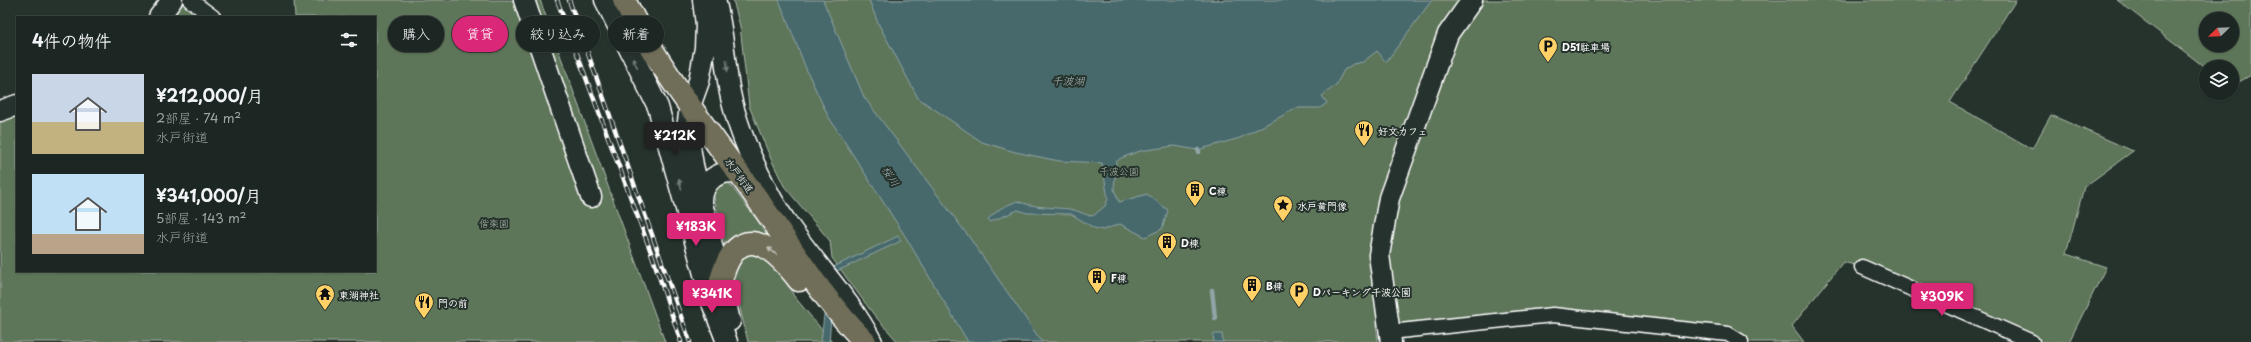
<!DOCTYPE html>
<html lang="ja">
<meta charset="utf-8">
<style>
:root{--surface:#1c2622;--page:#29322f;--text:#f1f3f6;--muted:#a0a5a5;--line:#3a4340;--accent:#db2777}
body{margin:0;font-family:"Playpen Sans","Klee One",sans-serif;background:var(--page);color:var(--text);height:100vh;display:flex;flex-direction:column;font-size:15px;white-space:nowrap}
*{box-sizing:border-box;margin:0}
p{font-size:13px;color:var(--muted)}
.icon{flex:none;width:22px;height:22px;fill:none;stroke:currentColor;stroke-width:2;stroke-linecap:round;stroke-linejoin:round}
.map{position:relative;flex:1;overflow:hidden}
.side{position:absolute;left:16px;top:16px;width:360px;height:256px;display:flex;flex-direction:column;background:var(--surface);border-radius:0px;box-shadow:0 1px 3px #0004,0 0 0 1px var(--line)}
.side>*{flex:none}
.hud{position:absolute;left:388px;top:16px;width:380px;height:36px;display:flex;gap:8px}
.needle{width:26px;rotate:247deg}
.fabs{position:absolute;left:2199px;top:12px;display:grid;gap:8px}
.fabs a{display:grid;place-items:center;width:40px;height:40px;border-radius:50%;background:var(--surface);box-shadow:0 1px 3px #0004,0 0 0 1px var(--line);font-size:20px}
.price{position:absolute;translate:-50% -34px;padding:0 9px;border-radius:4px;background:var(--accent);color:#fff;font-size:13px;line-height:26px;filter:drop-shadow(0 1px 2px #0008)}
.price::after{content:'';position:absolute;left:50%;top:24px;width:12px;height:9px;margin-left:-6px;background:inherit;clip-path:polygon(0 0,100% 0,50% 100%)}
.price.selected{background:#222;color:#fff}
ul{padding:0;list-style:none}
li{display:flex;align-items:center;gap:12px;height:100px;padding:0 16px}
li span{display:grid;place-items:center;flex:none;width:112px;height:80px;border-radius:0px;color:#555}
li>.icon{margin-inline-start:auto}
span .icon{width:48px;height:48px;fill:#fffc;stroke-width:1}
li b{font-size:17px}
h2{display:flex;justify-content:space-between;align-items:center;height:48px;padding:0 16px;font-size:17px}
.chip{padding:0 14px;border-radius:18px;background:var(--surface);box-shadow:0 1px 3px #0004,0 0 0 1px var(--line);font-size:14px;line-height:36px}
.chip.selected{background:var(--accent);color:#fff}
.map>svg:first-child{display:block}
</style>
<div class="map">
<svg width="2251" height="342" viewBox="0 0 2251 342">
<rect width="100%" height="100%" fill="#26332d"/>
<filter id="ink" filterUnits="userSpaceOnUse"><feTurbulence type="fractalNoise" baseFrequency=".025" numOctaves="2"/><feDisplacementMap in="SourceGraphic" scale="8" xChannelSelector="R" yChannelSelector="G"/><feConvolveMatrix kernelMatrix="1 2 1 2 8 2 1 2 1" color-interpolation-filters="sRGB"/></filter>
<g filter="url(#ink)">
<path fill="#5d7458" stroke="#aebaac" fill-rule="evenodd" d="M 175,0 L 182,0 L 206,17 L 163,17 Z
M 294,0 L 540,0 L 665,342 L 0,342 L 0,116 L 17,109 L 17,271 L 375,271 L 375,17 L 295,17 Z
M 733,0 L 2016,0 L 1950,102 L 2032,149 L 2051,115 L 2133,151 L 2084,187 L 2066,254 L 2106,267 L 2069,342 L 2032,342 L 1862,267 L 1843,262 L 1792,326 L 1804,342 L 1741,342 L 1553,315 L 1399,326 L 1376,323 L 1378,342 L 898,342 L 874,315 L 832,258 L 830,241 L 784,186 L 771,159 L 749,106 L 740,26 Z
M 2117,0 L 2251,0 L 2251,75 L 2232,86 L 2232,67 L 2206,68 ZM 2206,19 L 2232,19 L 2232,45 L 2206,45 Z
M 728,182 L 784,255 L 793,295 L 832,342 L 748,342 L 712,189 Z"/>
<path fill="#46696c" stroke="#90a5a7" d="M 779,0 L 823,0 L 864,97 L 969,237 L 1042,342 L 968,342 L 905,236 L 828,116 L 807,71 Z
M 869,0 L 1432,0 L 1386,62 L 1377,51 L 1363,62 L 1353,64 L 1344,70 L 1336,85 L 1322,96 L 1327,103 L 1320,108 L 1297,108 L 1240,138 L 1198,150 L 1174,146 L 1140,151 L 1121,158 L 1116,162 L 1114,189 L 1119,202 L 1147,194 L 1168,210 L 1162,229 L 1145,237 L 1120,224 L 1103,230 L 1094,228 L 1071,214 L 1027,213 L 1018,210 L 990,222 L 988,219 L 1001,208 L 1017,201 C 1035,208 1051,207 1069,209 C 1078,210 1084,215 1093,216 L 1105,206 L 1108,199 L 1102,163 L 1059,161 L 1015,152 L 982,142 L 918,98 L 878,23 Z
M 898,236 L 901,241 L 835,272 L 829,342 L 821,342 L 829,269 Z
M 1213,334 L 1222,334 L 1223,342 L 1214,342 Z"/>
<g fill="none" stroke-linecap="round" stroke-linejoin="round">
<path stroke="#90a5a7" stroke-width="4.5" d="M 1198,150 L 1199,152
M 1212,290 L 1215,318"/>
<defs>
<path id="street" d="M 190,0 L 213,17
M 1862,267 L 2032,342
M 1390,332 L 1553,315 L 1728,334 L 1741,342"/>
<path id="secondary" d="M 524,0 L 591,197
M 605,0 L 658,107 L 712,303 L 727,342
M 703,0 L 706,25 L 705,48 L 699,81 L 690,106 L 687,129 L 693,165 L 730,321
M 715,0 C 724,31 724,62 730,93 C 737,127 751,159 767,190 C 795,245 844,288 872,342
M 159,17 L 172,0
M 0,111 L 17,105
M 702,204 C 701,182 718,169 738,173
M 1391,342 L 1379,255 L 1389,198 L 1448,34 L 1472,0"/>
<path id="primary" d="M 624,0 C 660,71 710,133 756,197 C 790,245 823,300 865,342
M 721,280 C 738,218 772,245 799,280"/>
</defs>
<use href="#street" stroke="#fff" stroke-width="17"/>
<use href="#secondary" stroke="#fff" stroke-width="23"/>
<use href="#primary" stroke="#fff" stroke-width="25"/>
<use href="#street" stroke="#26332d" stroke-width="14"/>
<use href="#secondary" stroke="#26332d" stroke-width="20"/>
<use href="#primary" stroke="#706e59" stroke-width="22"/>
<defs>
<path id="rail" d="M 557,0 L 652,255 L 681,342
M 569,0 L 690,342"/>
</defs>
<use href="#rail" stroke="#fff" stroke-width="4.5"/>
<use href="#rail" stroke="#26332d" stroke-width="3" stroke-dasharray="9" stroke-linecap="butt"/>
</g>
<defs><path id="oneway-solid" d="M-6-.8H1V-3.2L6.5 0L1 3.2V.8H-6Z"/></defs>
<g fill="#727a76">
<use href="#oneway-solid" transform="translate(635 63) rotate(-119)"/>
<use href="#oneway-solid" transform="translate(727 66) rotate(85)"/>
<use href="#oneway-solid" transform="translate(680 184) rotate(-105)"/>
</g>
<use fill="#bfbeb4" href="#oneway-solid" transform="translate(772 251) rotate(-143)"/>
</g>
<defs>
<symbol id="parking-pin" viewBox="-11 -11 22 30"><path d="M0 17L-7.5 6A9.5 9.5 0 1 1 7.5 6Z" fill="#ffd166" stroke="#26332d"/><path d="M-3.5-5.5H1a3.5 3.5 0 0 1 0 7H-1V5.5H-3.5ZM-1-3.4V-.6H.8a1.4 1.4 0 0 0 0-2.8Z" fill="#111"/></symbol>
<symbol id="restaurant-pin" viewBox="-11 -11 22 30"><path d="M0 17L-7.5 6A9.5 9.5 0 1 1 7.5 6Z" fill="#ffd166" stroke="#26332d"/><path d="M-5-6h1v4h1v-4h1v4h1v-4h1v5L-1.5 .5V6h-2V.5L-5-1ZM5-6V6H3V1.5H1.5Q1.5-4 5-6Z" fill="#111"/></symbol>
<symbol id="building-pin" viewBox="-11 -11 22 30"><path d="M0 17L-7.5 6A9.5 9.5 0 1 1 7.5 6Z" fill="#ffd166" stroke="#26332d"/><path d="M-4-6H4V6H1V3H-1V6H-4ZM-2.5-4.3h1.7v1.8h-1.7ZM.8-4.3h1.7v1.8H.8ZM-2.5-1h1.7V.8h-1.7ZM.8-1h1.7V.8H.8Z" fill="#111"/></symbol>
<symbol id="sight-pin" viewBox="-11 -11 22 30"><path d="M0 17L-7.5 6A9.5 9.5 0 1 1 7.5 6Z" fill="#ffd166" stroke="#26332d"/><path d="M0-6L1.8-2.2L6-1.7L2.9 1.2L3.7 5.4L0 3.3L-3.7 5.4L-2.9 1.2L-6-1.7L-1.8-2.2Z" fill="#111"/></symbol>
<symbol id="temple-pin" viewBox="-11 -11 22 30"><path d="M0 17L-7.5 6A9.5 9.5 0 1 1 7.5 6Z" fill="#ffd166" stroke="#26332d"/><path d="M0-6L5-2H3V0L6.5 2.5H4V6H1.5V3h-3V6H-4V2.5H-6.5L-3 0V-2H-5Z" fill="#111"/></symbol>
</defs>
<g fill-rule="evenodd">
<use href="#parking-pin" x="1537" y="35" width="22" height="30"/>
<use href="#restaurant-pin" x="1353" y="119" width="22" height="30"/>
<use href="#building-pin" x="1184" y="179" width="22" height="30"/>
<use href="#sight-pin" x="1272" y="194" width="22" height="30"/>
<use href="#building-pin" x="1156" y="231" width="22" height="30"/>
<use href="#building-pin" x="1086" y="266" width="22" height="30"/>
<use href="#building-pin" x="1241" y="274" width="22" height="30"/>
<use href="#parking-pin" x="1288" y="280" width="22" height="30"/>
<use href="#temple-pin" x="314" y="283" width="22" height="30"/>
<use href="#restaurant-pin" x="413" y="291" width="22" height="30"/>
</g>
<g text-anchor="middle" dominant-baseline="central" stroke-width="4" stroke-linejoin="round" paint-order="stroke">
<g font-size="10" font-weight="bold" fill="#fff" stroke="#26332d" text-anchor="start">
<text x="1562" y="46">D51駐車場</text>
<text x="1378" y="130">好文カフェ</text>
<text x="1209" y="190">C棟</text>
<text x="1297" y="205">水戸黄門像</text>
<text x="1181" y="242">D棟</text>
<text x="1111" y="277">F棟</text>
<text x="1266" y="285">B棟</text>
<text x="1313" y="291">Dパーキング千波公園</text>
<text x="339" y="294">東湖神社</text>
<text x="438" y="302">門の前</text>
</g>
<g font-size="10" fill="#aebaac" stroke="#26332d">
<text x="1119" y="170">千波公園</text>
<text x="494" y="222">偕楽園</text>
</g>
<g font-size="10" fill="#fff" stroke="#26332d">
<text transform="translate(740 175) rotate(54)">水戸街道</text>
</g>
<g font-size="11" font-style="italic" fill="#acbcbd" stroke="#26332d">
<text x="1068" y="80">千波湖</text>
<text transform="translate(891 176) rotate(57)">桜川</text>
</g>
</g>
</svg>
<div class="fabs">
<a><svg class="needle" viewBox="-14 -14 28 28"><path d="M0-13l5 13h-10z" fill="#e53935"/><path d="M0 13l5-13h-10z" fill="#a0a5a5"/></svg></a>
<a><svg class="icon" aria-label="layers" viewBox="0 0 24 24"><path d="M12 4l9 5-9 5-9-5zM3 14l9 5 9-5"/></svg></a>
</div>
<b class="price selected" style="left:675px;top:156px">¥212K</b>
<b class="price" style="left:696px;top:247px">¥183K</b>
<b class="price" style="left:712px;top:314px">¥341K</b>
<b class="price" style="left:1942px;top:317px">¥309K</b>
<div class="hud">
<a class="chip">購入</a>
<a class="chip selected">賃貸</a>
<a class="chip">絞り込み</a>
<a class="chip">新着</a>
</div>
<section class="side">
<h2>4件の物件<svg class="icon" aria-label="filters" viewBox="0 0 24 24"><path d="M4 7h16M4 17h16"/><circle cx="9" cy="7" r="2"/><circle cx="15" cy="17" r="2"/></svg></h2>
<ul>
<li><span style="background:linear-gradient(#c9d6e8 60%,#c2b280 0)"><svg class="icon" aria-label="home" viewBox="0 0 24 24"><path d="M3 11l9-7 9 7M6 9v11h12V9"/></svg></span><div><b>¥212,000/月</b><p>2部屋 · 74 m²</p><p>水戸街道</p></div></li>
<li><span style="background:linear-gradient(#bfe0f5 75%,#b9a48a 0)"><svg class="icon" aria-label="home" viewBox="0 0 24 24"><path d="M3 11l9-7 9 7M6 9v11h12V9"/></svg></span><div><b>¥341,000/月</b><p>5部屋 · 143 m²</p><p>水戸街道</p></div></li>
</ul>
</section>
</div>
